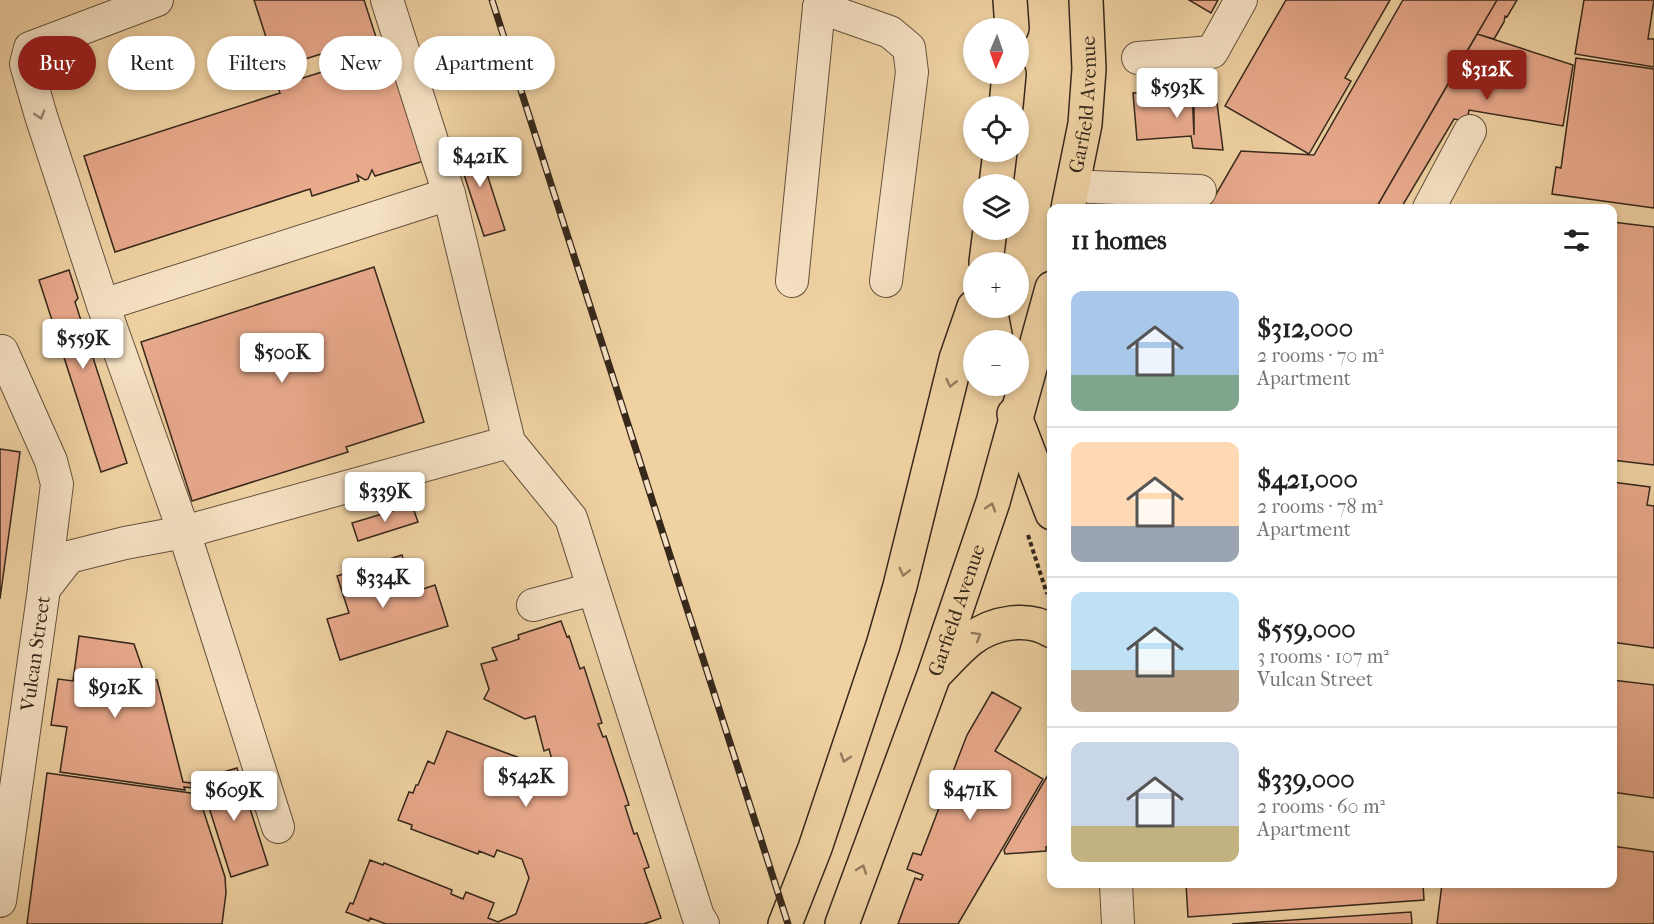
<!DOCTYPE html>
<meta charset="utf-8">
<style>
:root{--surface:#fff;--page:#f6f6f6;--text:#222;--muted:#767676;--line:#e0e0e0;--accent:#8f2418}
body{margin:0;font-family:"IM FELL French Canon",serif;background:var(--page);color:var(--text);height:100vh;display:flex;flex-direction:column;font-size:22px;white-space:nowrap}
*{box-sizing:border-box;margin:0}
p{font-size:20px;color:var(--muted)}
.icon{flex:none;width:33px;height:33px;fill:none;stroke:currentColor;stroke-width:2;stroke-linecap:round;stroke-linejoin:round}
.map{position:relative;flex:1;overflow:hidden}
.side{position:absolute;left:1047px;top:204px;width:570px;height:684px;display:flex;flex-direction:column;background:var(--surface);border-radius:12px;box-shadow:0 3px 9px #0003}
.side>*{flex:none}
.banner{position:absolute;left:18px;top:36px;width:570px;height:54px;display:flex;gap:12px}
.needle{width:39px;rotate:182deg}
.buttons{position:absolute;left:963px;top:18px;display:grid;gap:12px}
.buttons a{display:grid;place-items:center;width:66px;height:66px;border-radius:50%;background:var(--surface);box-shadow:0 3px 9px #0003;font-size:30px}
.price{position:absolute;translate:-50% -51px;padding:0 14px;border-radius:6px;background:#fff;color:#222;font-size:20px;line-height:39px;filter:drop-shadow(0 2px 3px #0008)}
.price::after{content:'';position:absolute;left:50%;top:36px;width:18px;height:14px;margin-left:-9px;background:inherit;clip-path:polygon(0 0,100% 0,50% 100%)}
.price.on{background:var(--accent);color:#fff}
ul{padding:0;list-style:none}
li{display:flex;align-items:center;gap:18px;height:150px;padding:0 24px}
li+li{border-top:2px solid var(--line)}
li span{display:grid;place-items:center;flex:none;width:168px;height:120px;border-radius:12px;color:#555}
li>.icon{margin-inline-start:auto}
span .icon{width:72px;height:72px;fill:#fffc;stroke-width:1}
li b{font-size:26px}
h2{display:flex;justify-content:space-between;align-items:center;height:72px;padding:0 24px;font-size:26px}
.tag{padding:0 21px;border-radius:27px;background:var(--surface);box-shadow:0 3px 9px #0003;font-size:21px;line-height:54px}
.tag.on{background:var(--accent);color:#fff}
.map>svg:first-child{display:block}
</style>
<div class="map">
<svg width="1654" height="924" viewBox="0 0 1654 924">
<rect width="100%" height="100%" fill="#efd1a2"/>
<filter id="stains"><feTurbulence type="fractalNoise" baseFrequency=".00333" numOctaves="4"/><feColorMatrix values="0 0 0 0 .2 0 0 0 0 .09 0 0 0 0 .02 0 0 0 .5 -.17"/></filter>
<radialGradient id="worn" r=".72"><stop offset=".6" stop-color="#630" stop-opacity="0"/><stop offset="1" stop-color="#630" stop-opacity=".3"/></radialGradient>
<path fill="#e8a98c" stroke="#36281b" stroke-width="1.5" d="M 254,0 L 364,0 L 376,37 L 276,68 Z
M 1189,0 L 1218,0 L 1211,13 Z
M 1286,0 L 1390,0 L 1345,78 L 1351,81 L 1309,154 L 1225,106 Z
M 1403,0 L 1497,0 L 1376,208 L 1208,208 L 1241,151 L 1314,155 Z
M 1497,0 L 1517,0 L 1507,17 L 1505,16 L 1504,22 L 1494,39 L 1477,34 Z
M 1584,0 L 1654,0 L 1648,39 L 1654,39 L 1654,67 L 1575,54 Z
M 1477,34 L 1573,65 L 1563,126 L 1469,110 L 1467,121 L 1454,119 L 1401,208 L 1376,208 Z
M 391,49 L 427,160 L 375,176 L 372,170 L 368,179 L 365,180 L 357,175 L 359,181 L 312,196 L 310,189 L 115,252 L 84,156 L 280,93 L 277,86 L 338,67 L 335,58 L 342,56 L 345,64 Z
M 1576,58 L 1654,69 L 1654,208 L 1552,194 L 1556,167 L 1561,168 Z
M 1192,90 L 1194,135 L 1194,105 L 1217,103 L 1223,150 L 1193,148 L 1191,136 L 1137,140 L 1133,93 Z
M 476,140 L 505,230 L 484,236 L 455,147 Z
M 1612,222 L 1654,227 L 1654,465 L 1612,460 Z
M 374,267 L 424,422 L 346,447 L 348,452 L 192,501 L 141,342 Z
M 69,270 L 78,298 L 75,302 L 127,463 L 101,472 L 39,280 Z
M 0,449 L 20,452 L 0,599 Z
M 1612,482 L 1650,487 L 1647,505 L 1654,506 L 1654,648 L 1612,642 Z
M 412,505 L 418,522 L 358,541 L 352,523 Z
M 402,555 L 414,592 L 435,585 L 448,626 L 340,660 L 327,619 L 349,613 L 337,576 Z
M 561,621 L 567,637 L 569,636 L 580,669 L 584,667 L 602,723 L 598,724 L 603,737 L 606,736 L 629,805 L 625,806 L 634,834 L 637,833 L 649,867 L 644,869 L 661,918 L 644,924 L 386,924 L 370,918 L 369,921 L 346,912 L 350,903 L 353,904 L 370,860 L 383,865 L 384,863 L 452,890 L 451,894 L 463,899 L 466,892 L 494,903 L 488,918 L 498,922 L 516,914 L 529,878 L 522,859 L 497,850 L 494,857 L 479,851 L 478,854 L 411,829 L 412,825 L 398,820 L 409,792 L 413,793 L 416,785 L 418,785 L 428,761 L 434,764 L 447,731 L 528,761 L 522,777 L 544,786 L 558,782 L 549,749 L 544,751 L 535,716 L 525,719 L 484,699 L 489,689 L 481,664 L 497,660 L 492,648 L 519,639 L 518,635 Z
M 79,636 L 134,644 L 144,673 L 143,678 L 157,680 L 183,782 L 191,783 L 192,788 L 184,787 L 185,790 L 60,772 L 67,727 L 51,725 L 58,679 L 73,681 Z
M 1612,680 L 1654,685 L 1654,798 L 1612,792 Z
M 992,692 L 1021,708 L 995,751 L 1043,779 L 958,924 L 898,924 L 915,878 L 921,880 L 923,875 L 907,869 L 913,853 L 921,855 L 967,735 Z
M 237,768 L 268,865 L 231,877 L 200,779 Z
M 47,773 L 198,794 L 225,877 L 226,893 L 222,924 L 27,924 Z
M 1049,773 L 1052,773 L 1052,846 L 1046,847 L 1046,851 L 1005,854 L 1004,850 Z
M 1612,846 L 1654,852 L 1654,924 L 1437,924 L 1442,884 L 1612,884 Z
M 1186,884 L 1423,884 L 1424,900 L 1188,917 Z
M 1411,912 L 1412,924 L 1232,924 Z"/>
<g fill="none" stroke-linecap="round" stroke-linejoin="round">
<defs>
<g id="minor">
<path d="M 157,0 L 30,48 L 26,64 L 41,116 L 103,305 L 184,532 L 278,827"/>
<path d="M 387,0 L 449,194 L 509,442 L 571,518 L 698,916 L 703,924"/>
<path d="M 819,7 L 890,32 L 909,48 L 912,72 L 886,281"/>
<path d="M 1138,58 L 1212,52 L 1241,0"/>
<path d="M 1091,187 L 1200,191"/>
<path d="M 1429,208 L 1470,131"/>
<path d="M 792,281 L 819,7 L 823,0"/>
<path d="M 103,305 L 449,194"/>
<path d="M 2,351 L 51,461 L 57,484 L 44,588"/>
<path d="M 533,605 L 593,589"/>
<path d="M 1116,884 L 1118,924"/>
<path id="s1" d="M 0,901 L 44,589 L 69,557 L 125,543 L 184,532 L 509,442"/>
</g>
<g id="major">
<path d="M 1010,0 L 1012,28"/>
<path d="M 1006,106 L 1009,74"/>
<path d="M 996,184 L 1000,152"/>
<path id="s2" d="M 1068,208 L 1085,124 L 1089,69 L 1086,0"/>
<path d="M 986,262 L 990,230"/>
<path d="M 990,308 L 996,340"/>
<path d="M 1014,414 L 1052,513"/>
<path d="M 937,672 C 948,661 959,648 971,639 C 994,622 1028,616 1052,631"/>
<path d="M 785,924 L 815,848 L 883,645 L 900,586 L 956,359 L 974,307"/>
<path id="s3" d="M 842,924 L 934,675 L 993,502 L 1052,288"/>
</g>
</defs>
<use href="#minor" stroke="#64523d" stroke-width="34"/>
<use href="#major" stroke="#36281b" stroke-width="36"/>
<path stroke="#36281b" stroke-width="4" stroke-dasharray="4.5 3" stroke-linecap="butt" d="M 1028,535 L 1047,594"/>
<use href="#minor" stroke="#f5e1c3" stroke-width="32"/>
<use href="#major" stroke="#efd1a2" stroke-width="33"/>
<defs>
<path id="rail" d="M 492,0 L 788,924"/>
</defs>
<use href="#rail" stroke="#36281b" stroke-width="7"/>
<use href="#rail" stroke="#f5e1c3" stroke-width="4.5" stroke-dasharray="14" stroke-linecap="butt"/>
</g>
<defs><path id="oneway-chevron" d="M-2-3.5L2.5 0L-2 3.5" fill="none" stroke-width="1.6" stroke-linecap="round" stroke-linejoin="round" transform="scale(1.5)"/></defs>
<use stroke="#96846f" href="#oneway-chevron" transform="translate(40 115) rotate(73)"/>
<g stroke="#927c5e">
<use href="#oneway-chevron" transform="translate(951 383) rotate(103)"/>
<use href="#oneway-chevron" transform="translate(991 507) rotate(-72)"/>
<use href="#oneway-chevron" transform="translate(904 572) rotate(104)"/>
<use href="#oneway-chevron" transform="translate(977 636) rotate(-31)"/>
<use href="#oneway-chevron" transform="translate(845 758) rotate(108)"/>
<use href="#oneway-chevron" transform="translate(862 869) rotate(-70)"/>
</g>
<g text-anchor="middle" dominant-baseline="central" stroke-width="5" stroke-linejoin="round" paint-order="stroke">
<g font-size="20" fill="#36281b" stroke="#f5e1c3">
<text stroke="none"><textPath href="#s2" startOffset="105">Garfield Avenue</textPath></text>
<text stroke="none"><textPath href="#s3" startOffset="334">Garfield Avenue</textPath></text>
<text stroke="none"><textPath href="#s1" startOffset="250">Vulcan Street</textPath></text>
</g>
</g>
<rect width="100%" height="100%" filter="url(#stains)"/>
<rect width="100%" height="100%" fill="url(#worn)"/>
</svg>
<div class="buttons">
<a><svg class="needle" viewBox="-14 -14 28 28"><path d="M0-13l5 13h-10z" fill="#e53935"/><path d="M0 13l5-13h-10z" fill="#767676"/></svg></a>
<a><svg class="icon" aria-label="locate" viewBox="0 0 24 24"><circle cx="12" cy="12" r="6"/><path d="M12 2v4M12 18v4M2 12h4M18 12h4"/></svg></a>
<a><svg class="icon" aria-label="layers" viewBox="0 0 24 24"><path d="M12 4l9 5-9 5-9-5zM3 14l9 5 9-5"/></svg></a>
<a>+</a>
<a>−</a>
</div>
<b class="price on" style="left:1487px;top:101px">$312K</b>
<b class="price" style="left:1177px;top:119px">$593K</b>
<b class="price" style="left:480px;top:188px">$421K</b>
<b class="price" style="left:83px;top:370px">$559K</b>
<b class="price" style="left:282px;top:384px">$500K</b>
<b class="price" style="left:385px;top:523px">$339K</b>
<b class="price" style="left:383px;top:609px">$334K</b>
<b class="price" style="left:115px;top:719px">$912K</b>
<b class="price" style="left:526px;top:808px">$542K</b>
<b class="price" style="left:970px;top:821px">$471K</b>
<b class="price" style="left:234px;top:822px">$609K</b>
<div class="banner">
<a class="tag on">Buy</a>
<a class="tag">Rent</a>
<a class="tag">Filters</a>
<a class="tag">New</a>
<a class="tag">Apartment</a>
</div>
<section class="side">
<h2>11 homes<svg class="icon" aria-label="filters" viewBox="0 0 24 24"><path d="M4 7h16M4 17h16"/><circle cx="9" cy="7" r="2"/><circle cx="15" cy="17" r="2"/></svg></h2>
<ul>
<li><span style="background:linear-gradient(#a9c7e8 70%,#7fa58c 0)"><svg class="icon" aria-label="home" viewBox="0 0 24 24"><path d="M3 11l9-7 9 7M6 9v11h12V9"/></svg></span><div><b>$312,000</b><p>2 rooms · 70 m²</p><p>Apartment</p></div></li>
<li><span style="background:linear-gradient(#ffd9b3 70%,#9aa5b1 0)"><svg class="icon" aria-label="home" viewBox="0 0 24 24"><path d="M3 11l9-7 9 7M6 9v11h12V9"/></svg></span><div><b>$421,000</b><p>2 rooms · 78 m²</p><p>Apartment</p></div></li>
<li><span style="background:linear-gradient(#bfe0f5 65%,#b9a48a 0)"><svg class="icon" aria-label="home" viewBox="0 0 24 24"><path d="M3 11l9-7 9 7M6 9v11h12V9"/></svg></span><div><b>$559,000</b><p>3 rooms · 107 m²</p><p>Vulcan Street</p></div></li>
<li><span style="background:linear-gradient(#c9d6e8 70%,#c2b280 0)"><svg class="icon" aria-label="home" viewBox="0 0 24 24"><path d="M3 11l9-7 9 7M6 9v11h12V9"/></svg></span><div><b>$339,000</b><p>2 rooms · 60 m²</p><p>Apartment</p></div></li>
</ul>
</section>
</div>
